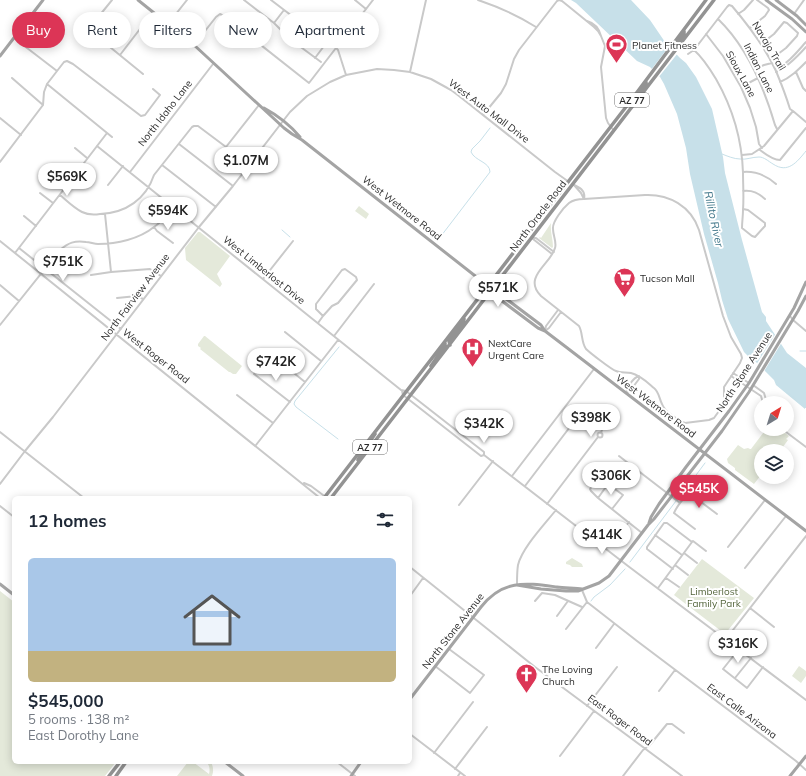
<!DOCTYPE html>
<meta charset="utf-8">
<style>
:root{--surface:#fff;--page:#f6f6f7;--text:#1f2937;--muted:#747a83;--accent:#dc3556}
body{margin:0;font-family:Mulish,sans-serif;background:var(--page);color:var(--text);height:100vh;display:flex;flex-direction:column;font-size:15px;white-space:nowrap}
*{box-sizing:border-box;margin:0}
p{font-size:13px;color:var(--muted)}
.icon{flex:none;width:22px;height:22px;fill:none;stroke:currentColor;stroke-width:2;stroke-linecap:round;stroke-linejoin:round}
.map{position:relative;flex:1;overflow:hidden}
.details{position:absolute;left:12px;top:496px;width:400px;height:268px;display:flex;flex-direction:column;background:var(--surface);border-radius:6px;box-shadow:0 2px 10px #0003}
.details>*{flex:none}
.guide{position:absolute;left:12px;top:12px;width:400px;height:36px;display:flex;gap:8px}
.needle{width:26px;rotate:38deg}
.controls{position:absolute;left:754px;top:396px;display:grid;gap:8px}
.controls a{display:grid;place-items:center;width:40px;height:40px;border-radius:50%;background:var(--surface);box-shadow:0 2px 10px #0003;font-size:20px}
.price{position:absolute;translate:-50% -34px;padding:0 9px;border-radius:14px;background:#fff;color:#222;font-size:13px;line-height:26px;filter:drop-shadow(0 1px 2px #0008)}
.price::after{content:'';position:absolute;left:50%;top:24px;width:12px;height:9px;margin-left:-6px;background:inherit;clip-path:polygon(0 0,100% 0,50% 100%)}
.price.on{background:var(--accent);color:#fff}
ul{padding:0;list-style:none}
li{display:grid;align-content:center;gap:8px;height:212px;padding:0 16px}
li span{display:grid;place-items:center;height:124px;border-radius:6px;color:#555}
li>.icon{margin-inline-start:auto}
span .icon{width:72px;height:72px;fill:#fffc;stroke-width:1}
li b{font-size:17px}
h2{display:flex;justify-content:space-between;align-items:center;height:48px;padding:0 16px;font-size:17px}
.pill{padding:0 14px;border-radius:18px;background:var(--surface);box-shadow:0 2px 10px #0003;font-size:14px;line-height:36px}
.pill.on{background:var(--accent);color:#fff}
.map>svg:first-child{display:block}
</style>
<div class="map">
<svg width="806" height="776" viewBox="0 0 806 776">
<rect width="100%" height="100%" fill="#fff"/>
<path fill="#e4e9da" d="M 359,206 L 369,214 L 366,219 L 355,211 Z
M 551,223 C 550,232 553,239 553,247 L 552,248 L 539,238 L 540,237 L 542,239 L 541,238 Z
M 198,232 L 200,232 L 230,256 L 217,274 L 222,284 L 220,287 L 186,260 L 185,248 Z
M 204,336 L 205,336 L 242,366 L 236,374 L 233,374 L 230,372 L 229,372 L 200,349 L 201,348 L 198,346 L 198,344 Z
M 766,429 L 768,429 L 775,435 L 778,432 L 780,429 L 789,436 L 786,439 L 788,440 L 780,451 L 761,451 L 761,475 L 754,484 L 735,470 L 735,468 L 728,463 L 727,459 L 738,445 L 744,449 L 748,448 L 750,449 L 751,449 Z
M 572,558 L 582,564 L 583,567 L 572,567 L 570,565 L 566,564 L 566,562 Z
M 702,559 L 754,598 L 725,634 L 674,595 Z
M 0,591 L 14,602 L 14,762 L 116,762 L 105,776 L 0,776 Z
M 799,666 L 806,671 L 806,676 L 801,683 L 792,676 Z
M 188,762 L 193,762 L 209,774 C 210,770 210,765 206,762 L 211,762 C 213,766 214,771 212,776 L 177,776 Z"/>
<path fill="#c7e0e9" d="M 571,0 L 631,0 L 650,20 L 665,42 L 680,58 L 686,63 L 696,77 L 712,109 L 723,157 L 725,173 L 742,240 L 762,312 L 766,317 L 766,321 L 787,353 L 806,368 L 806,408 L 805,408 L 805,409 L 776,385 L 774,380 L 755,361 L 754,362 L 744,352 L 728,319 L 722,300 L 718,283 L 704,234 L 690,174 L 686,148 L 677,114 L 664,84 L 660,77 L 650,67 L 637,61 L 576,3 Z"/>
<path fill="#fff" d="M 670,45 L 678,53 L 658,78 L 651,70 Z
M 776,333 L 782,342 L 763,373 L 756,365 Z"/>
<g fill="none" stroke-linecap="round" stroke-linejoin="round">
<path stroke="#c7e0e9" stroke-width="1" d="M 722,154 C 727,156 734,159 740,159 C 746,160 752,157 759,157 C 764,157 768,161 773,164 C 788,174 797,162 806,151
M 282,230 L 290,237
M 438,240 L 490,172 C 490,162 475,161 471,152 L 472,149 L 480,141 L 490,128
M 800,351 L 806,351
M 338,439 L 296,407 L 294,404 L 295,401 L 339,347
M 679,498 L 705,463
M 630,562 L 676,501
M 591,601 L 594,597 L 610,585 L 625,569"/>
<path stroke="#c9c9c9" stroke-width="2" d="M 244,0 L 274,23 L 283,32 L 292,34 L 294,36 L 298,45 L 321,62
M 271,0 L 292,16 L 298,23 L 311,33 L 315,28 L 317,28 L 337,42
M 355,0 L 366,9
M 478,0 C 499,7 517,15 536,27
M 738,14 L 744,10 L 753,0
M 794,14 L 804,0
M 718,19 C 747,47 764,87 775,125 L 777,129
M 274,23 L 284,10
M 168,24 L 187,0
M 750,28 L 765,16 L 769,10 L 768,8 L 757,0
M 90,29 L 94,34 L 143,74
M 90,29 L 91,26 L 112,0
M 288,33 L 297,22
M 706,34 L 723,56 L 741,87 L 750,108 L 756,127 L 759,144 L 762,148
M 601,36 L 605,46 L 601,67 L 606,118 L 608,123 L 614,131
M 14,38 L 57,71
M 761,44 L 774,34 L 784,22 L 787,23 L 798,33 L 797,36 L 786,48 L 770,60
M 194,45 L 216,17 L 220,14 L 224,16 L 309,83 L 373,0
M 301,46 L 311,33
M 336,48 L 338,50 L 346,75
M 694,50 C 703,58 710,69 716,79 C 732,107 742,140 743,173 C 743,185 744,197 743,210 C 743,216 742,222 742,228 L 752,236 L 755,237 L 765,226 L 765,223 L 748,210 L 743,209
M 688,54 L 694,50 L 727,7 L 729,5 L 732,6 C 749,26 765,47 776,71 C 781,83 786,96 790,109 L 793,111 L 764,146 L 752,154 L 742,155
M 120,55 L 153,12
M 315,58 L 330,38
M 67,61 L 73,64 L 141,116 L 145,115 L 160,95 L 153,89
M 775,69 C 788,64 797,52 806,42
M 754,70 L 764,65 L 772,63
M 410,72 L 426,0
M 776,72 C 788,67 798,56 806,47
M 796,72 L 803,88 L 806,91
M 12,78 L 43,105
M 780,82 C 790,78 798,70 806,62
M 47,84 L 112,137
M 741,87 L 758,78
M 793,111 L 806,122
M 483,115 L 501,93 L 506,84 L 514,59 L 519,50 L 557,1 L 559,0 L 562,1 L 594,27 L 598,31 L 601,36 C 599,28 594,23 587,21
M 0,118 L 21,135
M 179,144 L 233,186
M 97,146 L 401,390 L 406,391 L 484,452 L 484,455 L 628,566 L 806,700
M 226,147 L 259,105
M 75,148 L 87,158
M 760,150 C 765,154 774,160 780,160 L 806,128
M 0,162 L 43,105 L 44,92 L 47,84 L 64,62 L 67,61
M 162,165 L 216,207
M 57,170 L 71,180
M 130,172 L 213,64
M 743,172 C 756,171 766,175 776,184
M 572,184 C 579,187 586,190 584,199
M 108,185 L 123,166
M 574,185 L 581,193 L 584,199
M 743,191 C 753,190 758,193 765,199
M 40,193 L 53,203
M 60,195 C 67,201 74,208 82,212 C 88,215 94,215 100,214 C 126,213 146,199 154,175 L 192,127 L 194,126 L 198,126 L 226,147 L 249,165
M 645,195 C 669,194 691,206 699,230 L 723,316 L 731,337 L 741,354 L 742,358 L 740,363 L 724,387 L 724,404 L 714,418 L 709,420 L 685,423 C 679,421 664,411 662,404 C 659,398 659,392 654,388 C 647,382 640,375 631,373 C 626,372 620,373 616,371 C 612,370 589,352 586,349 C 581,342 583,333 579,326 L 541,296 C 522,277 551,264 555,248 C 557,242 553,236 553,229 C 552,222 563,208 569,203 C 573,200 578,199 584,199 Z
M 105,214 L 111,272
M 24,216 L 36,226
M 154,227 L 157,231 L 173,243
M 532,238 L 536,238 L 554,252
M 533,239 L 552,254
M 0,241 L 320,498
M 19,248 L 121,329
M 15,253 L 107,133
M 345,269 L 356,277 L 357,280 L 338,303 L 332,306 L 323,316 L 316,309 L 316,304 L 342,270 Z
M 91,275 L 111,272 L 150,269 L 161,276
M 263,279 L 293,241
M 0,285 L 19,301
M 117,298 L 137,296 L 143,299
M 790,316 L 793,320 L 806,331
M 318,323 L 323,316
M 0,325 L 60,250 C 68,243 75,240 86,242 C 90,242 94,244 98,244 C 117,244 139,239 154,227 C 162,222 167,214 173,207
M 545,330 L 546,326 L 558,310
M 545,331 L 549,328 L 561,312
M 285,332 L 321,361
M 334,336 L 374,284
M 269,353 L 305,382
M 733,373 L 749,383
M 254,374 L 290,402
M 639,376 L 639,379 L 630,391 L 626,393 C 627,387 633,378 639,376 Z
M 731,376 L 761,396 L 763,403
M 753,385 L 764,393 L 767,403
M 402,391 L 403,395 L 481,456 L 484,455
M 237,395 L 273,423
M574.5 417a2.5 2.5 0 1 1 5 0a2.5 2.5 0 1 1-5 0Z
M 579,416 L 585,412 L 593,418
M 595,420 L 603,426 L 601,433
M 782,429 L 806,447
M 0,432 L 84,498
M597.5 435a2.5 2.5 0 1 1 5 0a2.5 2.5 0 1 1-5 0Z
M 256,445 L 338,340
M 619,456 L 680,503
M 602,473 L 590,489 L 591,491 L 598,498 L 642,533
M 512,476 L 594,369
M 304,483 L 311,486 L 327,498
M 0,484 L 25,451 L 53,417 L 199,227 L 233,186 L 283,121 L 290,112 L 307,96 L 330,82 L 346,75 L 377,69 L 394,70 L 410,72 L 431,79 L 451,90 L 459,96 L 555,172 L 569,182
M 525,486 L 576,419
M 598,498 L 608,484 L 623,495 L 612,509
M 547,504 L 598,437
M 459,505 L 493,461
M 0,506 L 14,517
M 695,529 L 674,513 C 677,506 683,499 688,494 L 689,493 L 717,514
M 655,535 L 682,555
M 610,546 L 629,522
M 728,547 L 765,500
M 684,553 L 697,563
M 675,565 L 688,575
M 410,567 L 535,667 L 682,776
M 745,568 L 786,516
M 673,569 L 647,549 L 647,547 L 664,523 L 667,523 L 692,542 L 693,541 L 706,551
M 666,578 L 679,587
M 517,585 C 517,579 517,571 518,565 C 522,548 544,525 556,510
M 658,588 L 692,542
M 582,590 L 587,602
M 410,596 L 423,578
M 535,601 L 542,593 L 555,595 L 582,607
M 587,602 L 637,641 L 796,761 L 806,770
M 750,608 L 774,627
M 557,616 L 568,601
M 566,629 L 587,602
M 726,639 L 806,536
M 596,648 L 614,624
M 739,649 L 723,669 L 747,688 L 763,667
M 435,666 L 470,693 L 484,675 L 449,649
M 735,678 L 751,658
M 659,691 L 675,670
M 587,706 L 617,667
M 410,734 L 465,776
M 434,753 L 473,702
M 560,756 L 594,711
M 337,762 L 355,776
M 455,769 L 487,727
M 458,776 L 460,773
M 623,776 L 643,750 L 649,746 L 667,724 L 672,724 L 684,733"/>
<path stroke="#a4a4a4" stroke-width="3" d="M 138,0 L 194,45 L 284,128 L 292,134 L 302,140 L 488,286 L 492,290 L 497,292 L 541,325 L 545,331
M 766,0 L 792,19 L 806,32
M 776,0 L 797,16 L 806,25
M 0,56 L 43,0
M 264,108 C 277,115 290,125 300,137
M 492,290 L 494,295 L 538,328 L 545,331 L 566,347 L 806,531
M 649,523 L 651,517 L 659,504 L 686,467 L 729,411 L 749,383 L 794,308 L 806,282
M 0,584 L 14,595
M 517,585 L 541,589 L 566,591 L 578,591 L 599,583 L 609,576 L 648,525 L 654,519 L 722,431 L 749,392 L 798,311 L 806,296
M 410,699 L 481,607 C 503,579 526,583 557,587 C 565,588 576,588 582,589
M 225,762 L 243,776
M 351,776 L 361,762
M 790,776 L 806,756"/>
<path stroke="#939393" stroke-width="3.5" d="M 678,48 L 676,46 L 684,35 L 684,31
M 633,106 L 634,101 L 646,84 L 646,82
M 450,345 L 449,341 L 463,323 L 464,319
M 431,366 L 445,346 L 445,343
M 369,448 L 368,444 L 375,434
M 358,460 L 366,448 L 365,444
M 324,498 L 629,103 L 706,0
M 331,498 L 453,340 L 714,0
M 109,776 L 120,762
M 116,776 L 126,762"/>
</g>
<defs>
<symbol id="stadium-pin" viewBox="-11 -11 22 30"><path d="M0 17L-7.5 6A9.5 9.5 0 1 1 7.5 6Z" fill="#dc3556" stroke="#fff"/><path d="M0-5a6.5 5 0 1 0 0 10a6.5 5 0 1 0 0-10ZM-3.5-1.8h7v3.6h-7Z" fill="#fff"/></symbol>
<symbol id="supermarket-pin" viewBox="-11 -11 22 30"><path d="M0 17L-7.5 6A9.5 9.5 0 1 1 7.5 6Z" fill="#dc3556" stroke="#fff"/><path d="M-6-5.5h2.5l.6 2H6L4.5 2H-2.5L-4.4-4H-6ZM-1.5 3.2a1.3 1.3 0 1 0 .1 0ZM3 3.2a1.3 1.3 0 1 0 .1 0Z" fill="#fff"/></symbol>
<symbol id="hospital-pin" viewBox="-11 -11 22 30"><path d="M0 17L-7.5 6A9.5 9.5 0 1 1 7.5 6Z" fill="#dc3556" stroke="#fff"/><path d="M-5-5h3v3.5h4V-5h3V5h-3V1.5h-4V5h-3Z" fill="#fff"/></symbol>
<symbol id="church-pin" viewBox="-11 -11 22 30"><path d="M0 17L-7.5 6A9.5 9.5 0 1 1 7.5 6Z" fill="#dc3556" stroke="#fff"/><path d="M-1.2-6h2.4v3.5h3.3v2.4h-3.3V6h-2.4V-.1h-3.3v-2.4h3.3Z" fill="#fff"/></symbol>
</defs>
<g fill-rule="evenodd">
<use href="#stadium-pin" x="604" y="32" width="25" height="34"/>
<use href="#supermarket-pin" x="612" y="266" width="25" height="34"/>
<use href="#hospital-pin" x="460" y="336" width="25" height="34"/>
<use href="#church-pin" x="514" y="662" width="25" height="34"/>
</g>
<g text-anchor="middle" dominant-baseline="central" stroke-width="4" stroke-linejoin="round" paint-order="stroke">
<g fill="#fff" stroke="#6b6b6b" stroke-width="1">
<rect x="615" y="93" width="34" height="14" rx="3"/>
<rect x="353" y="440" width="34" height="14" rx="3"/>
</g>
<g font-size="9" font-weight="bold" fill="#2c2c2c">
<text x="632" y="100">AZ 77</text>
<text x="370" y="447">AZ 77</text>
</g>
<g font-size="10" fill="#2c2c2c" stroke="#fff" text-anchor="start">
<text x="632" y="45">Planet Fitness</text>
<text x="640" y="278">Tucson Mall</text>
<text x="488" y="343">NextCare<tspan x="488" dy="12">Urgent Care</tspan></text>
<text x="542" y="669">The Loving<tspan x="542" dy="12">Church</tspan></text>
</g>
<g font-size="10" fill="#2c2c2c" stroke="#fff">
<text transform="translate(769 46) rotate(59)">Navajo Trail</text>
<text transform="translate(759 68) rotate(63)">Indian Lane</text>
<text transform="translate(741 74) rotate(61)">Sioux Lane</text>
<text transform="translate(489 111) rotate(37)">West Auto Mall Drive</text>
<text transform="translate(165 113) rotate(-52)">North Idaho Lane</text>
<text transform="translate(402 208) rotate(38)">West Wetmore Road</text>
<text transform="translate(538 216) rotate(-53)">North Oracle Road</text>
<text transform="translate(264 270) rotate(39)">West Limberlost Drive</text>
<text transform="translate(135 297) rotate(-53)">North Fairview Avenue</text>
<text transform="translate(156 356) rotate(38)">West Roger Road</text>
<text transform="translate(744 372) rotate(-57)">North Stone Avenue</text>
<text transform="translate(656 406) rotate(37)">West Wetmore Road</text>
<text transform="translate(453 631) rotate(-52)">North Stone Avenue</text>
<text transform="translate(742 711) rotate(37)">East Calle Arizona</text>
<text transform="translate(620 720) rotate(37)">East Roger Road</text>
</g>
<g font-size="10" fill="#54653c" stroke="#fff">
<text x="714" y="591">Limberlost<tspan x="714" dy="12">Family Park</tspan></text>
</g>
<g font-size="11" font-style="italic" fill="#3f7689" stroke="#fff">
<text transform="translate(714 219) rotate(78)">Rillito River</text>
</g>
</g>
</svg>
<div class="controls">
<a><svg class="needle" viewBox="-14 -14 28 28"><path d="M0-13l5 13h-10z" fill="#e53935"/><path d="M0 13l5-13h-10z" fill="#747a83"/></svg></a>
<a><svg class="icon" aria-label="layers" viewBox="0 0 24 24"><path d="M12 4l9 5-9 5-9-5zM3 14l9 5 9-5"/></svg></a>
</div>
<b class="price" style="left:246px;top:181px">$1.07M</b>
<b class="price" style="left:67px;top:197px">$569K</b>
<b class="price" style="left:168px;top:231px">$594K</b>
<b class="price" style="left:63px;top:282px">$751K</b>
<b class="price" style="left:498px;top:308px">$571K</b>
<b class="price" style="left:276px;top:382px">$742K</b>
<b class="price" style="left:591px;top:438px">$398K</b>
<b class="price" style="left:484px;top:444px">$342K</b>
<b class="price" style="left:611px;top:496px">$306K</b>
<b class="price on" style="left:699px;top:509px">$545K</b>
<b class="price" style="left:602px;top:555px">$414K</b>
<b class="price" style="left:738px;top:664px">$316K</b>
<div class="guide">
<a class="pill on">Buy</a>
<a class="pill">Rent</a>
<a class="pill">Filters</a>
<a class="pill">New</a>
<a class="pill">Apartment</a>
</div>
<section class="details">
<h2>12 homes<svg class="icon" aria-label="filters" viewBox="0 0 24 24"><path d="M4 7h16M4 17h16"/><circle cx="9" cy="7" r="2"/><circle cx="15" cy="17" r="2"/></svg></h2>
<ul>
<li><span style="background:linear-gradient(#a9c7e8 75%,#c2b280 0)"><svg class="icon" aria-label="home" viewBox="0 0 24 24"><path d="M3 11l9-7 9 7M6 9v11h12V9"/></svg></span><div><b>$545,000</b><p>5 rooms · 138 m²</p><p>East Dorothy Lane</p></div></li>
</ul>
</section>
</div>
